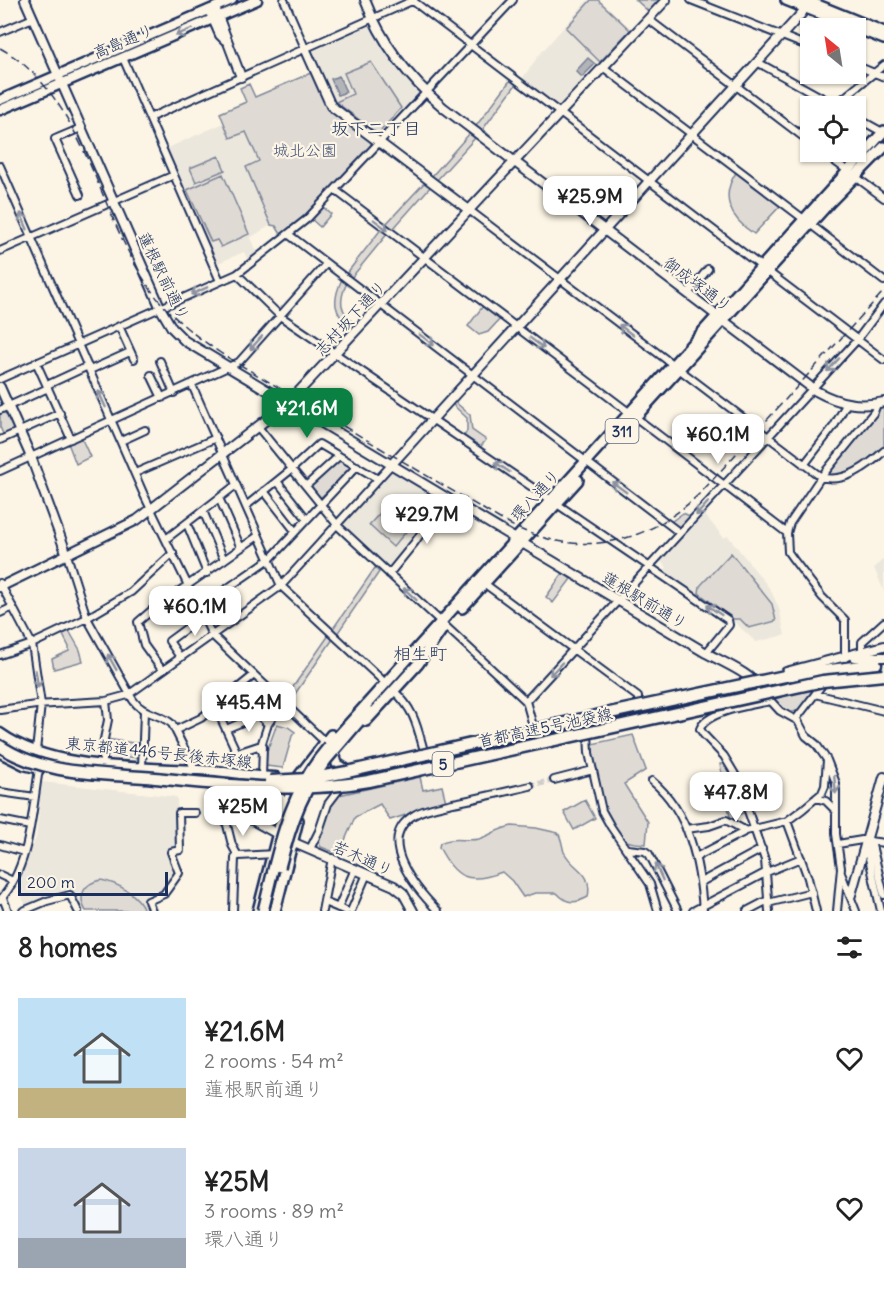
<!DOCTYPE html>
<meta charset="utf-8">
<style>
:root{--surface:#fff;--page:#f6f6f6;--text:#222;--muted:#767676;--accent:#0b8043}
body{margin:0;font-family:Delius,"Klee One",sans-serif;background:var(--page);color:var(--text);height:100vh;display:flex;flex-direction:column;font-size:22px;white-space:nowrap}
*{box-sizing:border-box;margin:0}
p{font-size:20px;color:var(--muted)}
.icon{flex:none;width:33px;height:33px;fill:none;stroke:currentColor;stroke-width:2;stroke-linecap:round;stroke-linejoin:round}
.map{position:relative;height:911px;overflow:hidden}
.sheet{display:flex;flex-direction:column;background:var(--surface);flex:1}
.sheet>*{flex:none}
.needle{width:39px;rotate:330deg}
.buttons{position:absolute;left:800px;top:18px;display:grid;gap:12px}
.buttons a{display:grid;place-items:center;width:66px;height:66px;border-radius:0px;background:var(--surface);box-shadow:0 2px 4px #0004;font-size:30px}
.scale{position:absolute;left:18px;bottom:15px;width:150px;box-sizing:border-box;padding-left:6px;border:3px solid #1b2f5e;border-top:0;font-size:16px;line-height:21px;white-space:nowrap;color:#1b2f5e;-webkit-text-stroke:4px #fcf5e5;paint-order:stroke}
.price{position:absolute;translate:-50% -51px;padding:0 14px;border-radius:12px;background:#fff;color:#222;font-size:20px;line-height:39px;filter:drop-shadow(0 2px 3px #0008)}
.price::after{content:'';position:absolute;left:50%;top:36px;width:18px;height:14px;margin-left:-9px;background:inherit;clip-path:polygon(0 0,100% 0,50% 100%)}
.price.on{background:var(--accent);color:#fff}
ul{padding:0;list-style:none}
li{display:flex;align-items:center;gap:18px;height:150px;padding:0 18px}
li span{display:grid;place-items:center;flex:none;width:168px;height:120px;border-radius:0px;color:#555}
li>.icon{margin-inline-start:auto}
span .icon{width:72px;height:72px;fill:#fffc;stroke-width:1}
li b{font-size:26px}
h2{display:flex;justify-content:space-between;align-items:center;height:72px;padding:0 18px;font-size:26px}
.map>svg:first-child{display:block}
</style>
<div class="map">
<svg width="884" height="911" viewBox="0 0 884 911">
<rect width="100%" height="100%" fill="#fcf5e5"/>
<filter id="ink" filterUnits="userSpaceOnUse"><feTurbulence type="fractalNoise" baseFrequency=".0167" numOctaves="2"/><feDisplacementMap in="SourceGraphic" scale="12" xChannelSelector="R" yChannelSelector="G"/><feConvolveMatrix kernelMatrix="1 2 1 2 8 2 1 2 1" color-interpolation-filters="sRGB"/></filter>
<g filter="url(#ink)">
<path fill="#ece7dc" d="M 588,0 L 600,0 L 632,30 L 560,107 L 558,107 L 522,79 L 539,55 Z
M 371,25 L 392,62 L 419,93 L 379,136 L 335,103 L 313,51 Z
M 224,123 L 230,138 L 245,131 L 259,162 L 246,168 L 271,225 L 250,238 L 258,254 L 248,261 L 244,252 L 216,264 L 165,149 Z
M 389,471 L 395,472 L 440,502 L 395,565 L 388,569 L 341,524 Z
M 704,514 L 724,538 L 728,536 L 770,589 L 779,608 L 785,635 L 756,642 L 731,619 L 663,573 L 667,567 L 660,561 Z
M 884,558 L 884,591 L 874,568 Z
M 42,782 L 177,797 L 178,846 L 168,851 L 176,874 L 162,892 L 146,899 L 145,901 L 149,911 L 81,911 L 70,892 L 26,906 L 18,888 L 20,872 L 36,838 Z"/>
<path fill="#dfdbd4" stroke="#7d8599" stroke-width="1.5" d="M 591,0 L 598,0 L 630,30 L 600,62 L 566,28 Z
M 636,0 L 661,0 L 649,12 Z
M 371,62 L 401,108 L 378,134 L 336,102 L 353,94 L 344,73 Z
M 313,72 L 328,107 L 371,139 L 371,148 L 303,219 L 282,236 L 276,226 L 271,225 L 246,167 L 259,161 L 246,132 L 230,138 L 220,113 L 246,102 L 240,88 L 249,84 L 255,97 Z
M 512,78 L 517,83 L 483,129 L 495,141 L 476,126 Z
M 470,133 L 475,138 L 437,180 L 432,176 Z
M 219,156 L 225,170 L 196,182 L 190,168 Z
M 737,171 L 781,205 L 754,234 C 730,218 719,197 737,171 Z
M 223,174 L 249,234 L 221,247 L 217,240 L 211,242 L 187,190 Z
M 426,181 L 432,185 L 393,229 L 386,224 Z
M 322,206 L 331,214 L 320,227 L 311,219 Z
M 382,228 L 388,233 L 352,277 L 347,273 Z
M 342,279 L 347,283 C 338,301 340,311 355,325 L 351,329 C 333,312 332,301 342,279 Z
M 483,306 L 500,319 L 488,332 L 479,335 L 468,326 Z
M 454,401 L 470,415 L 472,430 L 486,440 L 479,449 L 463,438 L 467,431 L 467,418 L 452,404 Z
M 884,407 L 884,449 C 868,462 847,480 825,475 L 880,408 Z
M 5,409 L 7,411 L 15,429 L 4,436 L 0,427 L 0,412 Z
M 81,437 L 90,457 L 76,464 L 68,443 Z
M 339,458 L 352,465 L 353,468 L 319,499 L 309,487 Z
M 393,499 L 414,516 L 410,527 L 393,547 L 369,525 Z
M 683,513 L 694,518 L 680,533 L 668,524 Z
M 731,553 L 772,604 L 776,621 L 749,628 L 740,619 L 733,619 L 699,593 L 700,586 Z
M 375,568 L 379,572 L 337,634 L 332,630 Z
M 563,573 L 571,579 L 553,603 L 546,597 Z
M 68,629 L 80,650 L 83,661 L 54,669 L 52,659 L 69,651 L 69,647 L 62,633 Z
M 329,635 L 333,639 L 288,704 L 284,700 Z
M 798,690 L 813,691 C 799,710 795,722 774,701 L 774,699 L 791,694 L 793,691 Z
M 277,724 L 288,727 L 295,732 L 292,736 L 283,768 L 266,766 L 267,751 Z
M 633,735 L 646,770 L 624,784 L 648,822 L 646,844 C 639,843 629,844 624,839 C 601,818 598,780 593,752 L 592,744 Z
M 106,739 L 140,744 L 140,758 L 105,755 Z
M 726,763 L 746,812 L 734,816 L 735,819 L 730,817 L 720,764 Z
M 420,777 L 423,790 L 442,786 L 446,802 L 390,820 L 380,804 L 355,817 L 339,854 L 321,847 L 318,841 L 331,806 L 339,795 Z
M 219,792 L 268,793 L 282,806 L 276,826 L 274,829 L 221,801 Z
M 585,800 L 595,818 L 574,830 L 564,812 Z
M 512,826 L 536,828 L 558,833 C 562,839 562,846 564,852 C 574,871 593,871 588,897 C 575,904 567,904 557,893 L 535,893 L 523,897 L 512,881 L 502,872 C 468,885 455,878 439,847 L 440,843 C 453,836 466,842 479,839 C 491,835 499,828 512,826 Z
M 101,880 C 117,883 140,895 144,911 L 86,911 C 77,896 84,883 101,880 Z"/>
<path fill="#b2b4b8" stroke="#767f94" stroke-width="1.5" d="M 588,58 L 595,64 L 582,77 L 576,71 Z
M 339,76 L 346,92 L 338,95 L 331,79 Z"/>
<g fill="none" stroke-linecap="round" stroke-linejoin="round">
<path stroke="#cfcdca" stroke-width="6" stroke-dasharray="6 3" stroke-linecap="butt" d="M 530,786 L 554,780"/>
<defs>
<path id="minor" d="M 284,0 L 305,48
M 691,0 L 810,47
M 413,1 L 884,360
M 648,19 L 810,142
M 0,32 L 33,18
M 123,58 L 220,281
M 757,62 L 837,106
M 855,65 L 884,77
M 603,67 L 805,220
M 835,105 L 884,65
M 855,117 L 884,133
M 149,118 L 414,0
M 800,134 L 810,120
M 822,152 L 848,171
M 0,166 L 144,495 L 212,635 L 325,742
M 856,177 L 884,198
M 335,190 L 630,413
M 80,195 L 55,139 L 81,128
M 469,210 L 821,477 C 844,484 868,466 884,451
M 810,224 L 884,281
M 288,234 L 680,533
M 0,251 L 174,175
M 237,274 L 280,316 L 551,500
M 690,291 L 708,269
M 119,326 L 134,359
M 160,361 L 174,393
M 36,362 L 71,439
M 90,370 L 130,352
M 151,375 L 162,398
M 0,379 L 237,274 L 307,219 L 513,0
M 47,385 L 88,366
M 192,385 L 281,586 L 381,679
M 0,410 L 48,388
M 635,417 L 787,533
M 258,427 L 339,527 L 526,701
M 0,440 L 60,413
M 121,441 L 145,430
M 804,465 L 834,426 L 847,403
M 0,471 L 239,362 L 326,264
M 135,473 L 216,438
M 277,481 L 306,518
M 306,486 L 339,456
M 264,491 L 295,531
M 219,498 L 241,548
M 557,504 L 728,620 L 729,625 L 706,653
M 246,506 L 292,469 L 319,444 L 378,479
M 203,511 L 224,560
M 187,524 L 207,573
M 166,539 L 236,485
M 67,555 L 87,618 L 133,700 C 143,715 160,713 172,724 L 195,770
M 389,574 L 415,542 L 445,497
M 0,583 L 32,644 L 41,704 L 36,751
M 485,584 L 638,697 L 638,722
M 199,608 L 271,558 L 357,466
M 0,613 L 13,607
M 862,652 L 862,642 L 884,622
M 0,655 L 32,644 L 87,618 L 131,592 L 173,553
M 180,657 L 169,641 L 203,616
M 845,658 L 845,620 L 822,597 L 793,559 L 788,552 L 787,533 L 790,523 L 821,477 L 874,412 L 877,404
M 162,670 L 144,645 L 138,622 L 152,610 L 258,536
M 394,691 C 414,709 417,726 424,751
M 233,692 L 268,724
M 815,694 L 884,711
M 769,699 L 780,711 L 798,721 L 806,736 L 816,744 L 827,760 L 836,783 L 836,834 L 841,868 L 837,911
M 215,706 L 237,753 L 258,746 L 263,746 L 262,777
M 0,710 L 36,705 L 106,701 L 128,695 L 281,586 L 391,465
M 796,719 L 822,685
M 533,726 L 526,701 L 857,340 L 884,304
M 226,729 L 245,721 L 254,711
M 176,730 L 201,718 L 254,675
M 588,733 L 589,753 L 602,811 L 611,827 L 650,884 L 658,911
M 260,749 L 268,724 L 283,702
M 103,763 L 103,744 L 108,720 L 106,701
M 142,768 L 144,711
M 554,780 L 593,770
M 652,781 C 690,812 700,865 703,911
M 0,792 L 35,797
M 816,798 L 826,801 L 836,811
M 223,809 L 232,845 L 238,856 L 275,854
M 0,820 L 30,826
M 787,821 L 808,878 L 816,911
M 686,829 L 709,826 L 726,820 L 746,831
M 871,841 L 884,895
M 838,844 L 862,840 L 884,843
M 0,845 L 24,852
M 866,845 L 881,911
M 310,849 L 319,831 L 328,804 L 341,787
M 628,849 L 645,851 L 649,854 L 678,911
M 696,857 L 746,831 L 787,821 L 803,809 L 822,793 L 825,786 L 827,760
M 841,873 L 856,911
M 0,875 L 13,881
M 701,882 L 762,849
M 3,898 L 8,911
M 0,900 C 30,868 32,811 39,769
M 324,902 L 346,911
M 768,903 L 812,892
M 338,908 L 355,869
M 23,911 L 47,901 L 70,895 L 78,911
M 152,911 L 148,901 L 164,894 L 179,873 L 171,852 L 180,850 L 179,813 L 195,813
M 233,911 L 235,858 L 238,856
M 322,911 L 332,858
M 351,911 L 367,874
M 438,911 C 416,889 374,839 414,815 C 425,808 441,806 453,803 C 479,798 504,792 530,786
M 693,911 L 767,872 L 801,858
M 747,911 L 768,900
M 769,911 L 765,860 L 736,776 L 724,756 L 704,735 L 700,729 C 706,711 753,705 770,701"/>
<path id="tertiary" d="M 25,0 L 162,311 L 172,328 L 185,341 L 706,653 C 727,664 752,674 766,694
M 365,0 C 382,44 408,78 444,108 L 816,391 C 838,403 859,408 884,402
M 215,8 L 241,77
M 209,10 L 220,35 L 225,40
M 305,48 L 331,106 L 469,210
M 0,387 L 31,457 L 67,555
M 391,465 L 802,13 L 806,4
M 0,587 L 137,520 L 288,403 L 666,0
M 855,657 L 884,657
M 786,672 L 884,646
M 214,788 L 218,801 L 292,842 L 394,886 L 403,893 L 413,911
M 851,895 L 884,777"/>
<path id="secondary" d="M 0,100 L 232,0
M 0,110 L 257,0
M 0,733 C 56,773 150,766 216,771 C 236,773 256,777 276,777
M 0,753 L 24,765 L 40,769"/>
<path id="primary" d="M 630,423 L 830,202 L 884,147
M 462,608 L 578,480
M 366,721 L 418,664 L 443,628
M 329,746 L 884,131
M 334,751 L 368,711
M 335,756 L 337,764 L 345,769
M 268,792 C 277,794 283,799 284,809
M 258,911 L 284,809 L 299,776 L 331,735
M 275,911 L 298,820"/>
<path id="trunk" d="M 786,0 L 884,39
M 805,0 L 884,32"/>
<path id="motorway" d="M 785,676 L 876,664
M 527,741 L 576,730
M 487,745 L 534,736"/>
</defs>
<use href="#minor" stroke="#1b2f5e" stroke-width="10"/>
<use href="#tertiary" stroke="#1b2f5e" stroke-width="12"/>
<use href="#secondary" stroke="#1b2f5e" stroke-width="13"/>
<use href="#primary" stroke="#1b2f5e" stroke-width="14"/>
<use href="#trunk" stroke="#1b2f5e" stroke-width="14"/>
<use href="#motorway" stroke="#1b2f5e" stroke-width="15"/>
<use href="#minor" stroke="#fcf5e5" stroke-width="6"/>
<use href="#tertiary" stroke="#fcf5e5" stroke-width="8"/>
<use href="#secondary" stroke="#fcf5e5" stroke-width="8"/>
<use href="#primary" stroke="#fcf5e5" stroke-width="9"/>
<use href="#trunk" stroke="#fcf5e5" stroke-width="9"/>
<use href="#motorway" stroke="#fcf5e5" stroke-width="10"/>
<path stroke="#1b2f5e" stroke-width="1.5" stroke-dasharray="9 4.5" stroke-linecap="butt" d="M 0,48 C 81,93 97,205 143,278 C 163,311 191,333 222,354 L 505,522 C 578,561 650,546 706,487 L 884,291"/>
<defs>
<path id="primary-bridge" d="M 280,867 C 291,824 304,784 334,751
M 263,911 C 278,851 287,794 329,746"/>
<path id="motorway-bridge" d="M 0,746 C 44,776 104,773 155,778 C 226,785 297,794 369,781 L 823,681 L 884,675
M 270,781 L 308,779 L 347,772 L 605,714 L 785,676"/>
</defs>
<use href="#primary-bridge" stroke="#1b2f5e" stroke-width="14" stroke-linecap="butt"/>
<use href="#motorway-bridge" stroke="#1b2f5e" stroke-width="15" stroke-linecap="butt"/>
<use href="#primary-bridge" stroke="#fcf5e5" stroke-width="9"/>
<use href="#motorway-bridge" stroke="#fcf5e5" stroke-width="10"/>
</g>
<defs><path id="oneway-shaft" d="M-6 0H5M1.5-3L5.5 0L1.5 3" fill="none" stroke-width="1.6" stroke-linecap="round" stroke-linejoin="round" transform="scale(1.5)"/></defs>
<g stroke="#8c92a2">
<use href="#oneway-shaft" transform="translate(184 32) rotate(157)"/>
<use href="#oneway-shaft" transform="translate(24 221) rotate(-113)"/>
<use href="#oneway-shaft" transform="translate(381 225) rotate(37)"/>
<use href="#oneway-shaft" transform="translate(199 291) rotate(156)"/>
<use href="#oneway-shaft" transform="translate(626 330) rotate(-143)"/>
<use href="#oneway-shaft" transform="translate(427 340) rotate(37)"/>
<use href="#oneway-shaft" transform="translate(256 343) rotate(132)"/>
<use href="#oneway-shaft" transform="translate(537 343) rotate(37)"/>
<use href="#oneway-shaft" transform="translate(833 365) rotate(133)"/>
<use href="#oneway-shaft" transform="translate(102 399) rotate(-114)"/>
<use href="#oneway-shaft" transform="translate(502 467) rotate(-146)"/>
<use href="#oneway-shaft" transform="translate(619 487) rotate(-144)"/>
<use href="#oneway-shaft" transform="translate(702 509) rotate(132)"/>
<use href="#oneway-shaft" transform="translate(410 594) rotate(-137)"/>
<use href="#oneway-shaft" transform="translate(714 610) rotate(-146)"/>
<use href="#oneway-shaft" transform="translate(112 662) rotate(-119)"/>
<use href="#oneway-shaft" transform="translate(556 669) rotate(133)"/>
<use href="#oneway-shaft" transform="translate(37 679) rotate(81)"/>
<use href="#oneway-shaft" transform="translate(835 785) rotate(85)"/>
<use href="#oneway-shaft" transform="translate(659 872) rotate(-114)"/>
</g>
</g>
<g text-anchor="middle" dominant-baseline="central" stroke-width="4.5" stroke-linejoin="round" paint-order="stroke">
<g fill="#fcf5e5" stroke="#5e6a86" stroke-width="1.5">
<rect x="605.5" y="419" width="33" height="24" rx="4.5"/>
<rect x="432.5" y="752" width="21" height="24" rx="4.5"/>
</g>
<g font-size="15" font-weight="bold" fill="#1b2f5e">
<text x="622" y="431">311</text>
<text x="443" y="764">5</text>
</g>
<g font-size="16" fill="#1b2f5e" stroke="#fcf5e5">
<text transform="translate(123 41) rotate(-23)">高島通り</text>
<text transform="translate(164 276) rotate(64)">蓮根駅前通り</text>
<text transform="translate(698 284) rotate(37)">御成塚通り</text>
<text transform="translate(350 318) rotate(-47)">志村坂下通り</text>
<text transform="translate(535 495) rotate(-47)">環八通り</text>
<text transform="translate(645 600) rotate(31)">蓮根駅前通り</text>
<text transform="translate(545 727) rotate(-12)">首都高速5号池袋線</text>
<text transform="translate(159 752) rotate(6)">東京都道446号長後赤塚線</text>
<text transform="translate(363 858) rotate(24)">若木通り</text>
</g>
<g font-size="16" fill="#425176" stroke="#fcf5e5">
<text x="305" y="150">城北公園</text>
</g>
<g font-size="18" fill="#1b2f5e" stroke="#fcf5e5">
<text x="376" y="128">坂下二丁目</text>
<text x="420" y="653">相生町</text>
</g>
</g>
</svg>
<div class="buttons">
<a><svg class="needle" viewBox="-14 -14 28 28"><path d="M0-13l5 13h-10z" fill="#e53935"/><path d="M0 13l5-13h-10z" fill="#767676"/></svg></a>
<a><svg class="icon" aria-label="locate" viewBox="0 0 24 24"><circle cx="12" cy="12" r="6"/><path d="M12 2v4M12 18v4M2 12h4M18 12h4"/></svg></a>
</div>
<div class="scale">200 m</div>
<b class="price" style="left:590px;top:227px">¥25.9M</b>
<b class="price on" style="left:307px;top:439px">¥21.6M</b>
<b class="price" style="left:718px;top:465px">¥60.1M</b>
<b class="price" style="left:427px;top:545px">¥29.7M</b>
<b class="price" style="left:195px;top:637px">¥60.1M</b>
<b class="price" style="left:249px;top:733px">¥45.4M</b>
<b class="price" style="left:736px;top:823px">¥47.8M</b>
<b class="price" style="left:243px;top:837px">¥25M</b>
</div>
<section class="sheet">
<h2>8 homes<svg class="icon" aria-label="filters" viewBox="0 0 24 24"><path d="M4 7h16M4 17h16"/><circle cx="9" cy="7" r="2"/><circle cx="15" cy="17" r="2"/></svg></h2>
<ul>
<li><span style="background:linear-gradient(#bfe0f5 75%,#c2b280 0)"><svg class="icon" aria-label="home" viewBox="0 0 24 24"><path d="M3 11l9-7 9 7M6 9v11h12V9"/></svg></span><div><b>¥21.6M</b><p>2 rooms · 54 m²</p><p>蓮根駅前通り</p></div><svg class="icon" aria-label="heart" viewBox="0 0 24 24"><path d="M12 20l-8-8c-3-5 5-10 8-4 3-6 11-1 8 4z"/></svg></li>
<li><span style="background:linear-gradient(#c9d6e8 75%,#9aa5b1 0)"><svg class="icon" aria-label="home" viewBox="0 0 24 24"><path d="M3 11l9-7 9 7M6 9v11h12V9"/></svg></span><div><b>¥25M</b><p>3 rooms · 89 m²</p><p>環八通り</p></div><svg class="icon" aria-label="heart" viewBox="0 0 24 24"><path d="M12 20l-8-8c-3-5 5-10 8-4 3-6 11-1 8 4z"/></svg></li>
</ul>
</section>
